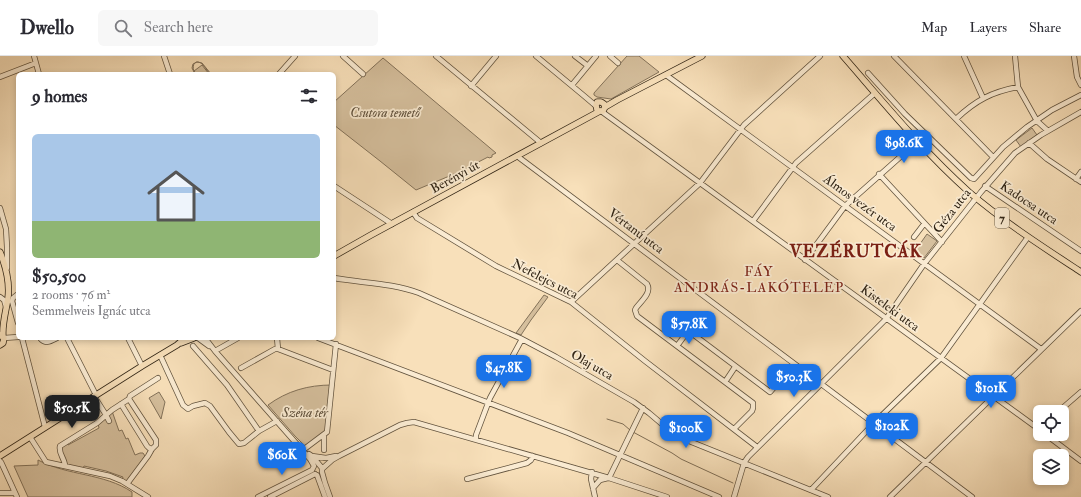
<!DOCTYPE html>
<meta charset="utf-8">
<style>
:root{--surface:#fff;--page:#f7f7f7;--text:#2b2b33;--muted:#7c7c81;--line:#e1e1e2;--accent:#1a73e8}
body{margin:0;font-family:"IM FELL Double Pica",serif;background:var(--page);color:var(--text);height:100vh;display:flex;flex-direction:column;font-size:15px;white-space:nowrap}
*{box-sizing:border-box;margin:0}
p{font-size:13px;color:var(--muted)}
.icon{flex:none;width:22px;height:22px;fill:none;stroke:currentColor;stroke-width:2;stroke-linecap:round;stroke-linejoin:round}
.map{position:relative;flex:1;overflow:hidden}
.panel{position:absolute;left:16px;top:16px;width:320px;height:268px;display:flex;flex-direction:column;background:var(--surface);border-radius:6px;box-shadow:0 2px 6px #0003}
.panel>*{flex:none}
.tools{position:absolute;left:1033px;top:349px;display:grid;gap:8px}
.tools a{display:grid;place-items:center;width:36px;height:36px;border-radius:6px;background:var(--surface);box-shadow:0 2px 6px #0003;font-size:20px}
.price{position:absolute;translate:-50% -34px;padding:0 9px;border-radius:8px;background:var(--accent);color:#fff;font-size:13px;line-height:26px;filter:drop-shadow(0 1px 2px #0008)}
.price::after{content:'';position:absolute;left:50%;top:24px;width:12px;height:9px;margin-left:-6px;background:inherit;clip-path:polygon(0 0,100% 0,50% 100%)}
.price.active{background:#222;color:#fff}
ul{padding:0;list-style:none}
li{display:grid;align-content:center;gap:8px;height:212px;padding:0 16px}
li+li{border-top:1px solid var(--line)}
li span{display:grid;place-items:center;height:124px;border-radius:6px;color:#555}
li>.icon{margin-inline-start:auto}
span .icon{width:72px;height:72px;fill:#fffc;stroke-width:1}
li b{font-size:17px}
h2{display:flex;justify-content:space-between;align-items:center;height:48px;padding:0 16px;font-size:17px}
header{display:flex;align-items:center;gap:24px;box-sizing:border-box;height:56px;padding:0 20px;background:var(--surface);border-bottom:1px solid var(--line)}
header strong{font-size:19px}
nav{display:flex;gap:22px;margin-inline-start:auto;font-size:14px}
.search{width:280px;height:36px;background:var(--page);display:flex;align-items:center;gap:10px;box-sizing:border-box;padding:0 14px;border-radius:6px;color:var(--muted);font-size:15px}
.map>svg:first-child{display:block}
</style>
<header>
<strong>Dwello</strong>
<div class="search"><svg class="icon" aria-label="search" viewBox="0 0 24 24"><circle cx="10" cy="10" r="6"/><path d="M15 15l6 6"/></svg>Search here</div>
<nav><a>Map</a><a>Layers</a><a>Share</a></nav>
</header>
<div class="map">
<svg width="1081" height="441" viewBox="0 0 1081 441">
<rect width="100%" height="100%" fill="#f8e0ba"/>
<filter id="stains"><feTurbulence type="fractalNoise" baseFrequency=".005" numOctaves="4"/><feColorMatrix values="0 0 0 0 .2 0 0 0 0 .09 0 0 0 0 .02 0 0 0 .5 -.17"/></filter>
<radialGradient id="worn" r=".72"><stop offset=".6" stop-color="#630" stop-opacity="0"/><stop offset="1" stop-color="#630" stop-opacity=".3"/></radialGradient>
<path fill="#d6c09e" stroke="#83725a" d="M 627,0 L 639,0 L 659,16 L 611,43 L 597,41 L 594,39 L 594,37 Z
M 383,2 L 496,97 L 492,99 L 492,101 L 489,102 L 488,101 L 459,116 L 416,134 L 380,105 L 334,69 L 334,46 Z
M 197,6 L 202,7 L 211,18 L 210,18 C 207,15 204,9 201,7 C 194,3 191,11 195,17 L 194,15 L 202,9 L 209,18 L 195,18 L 192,12 L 193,8 Z
M 1032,72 L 1037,79 L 1021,91 L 1016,84 Z
M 927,178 L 937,185 L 924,202 L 915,195 Z
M 544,239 L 548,241 L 531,264 L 521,279 L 516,277 Z
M 332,329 L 326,374 L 305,390 L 295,380 L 268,349 C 287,335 308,329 332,329 Z
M 159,336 L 165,346 L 161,363 L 149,342 Z
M 112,355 L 119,375 L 122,374 L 126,383 L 128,382 L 135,399 L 140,397 L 143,397 L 145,400 L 128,424 L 127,425 L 122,424 L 123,421 L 106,415 L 84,410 L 82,414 L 65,410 L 60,392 L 67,387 L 68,389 L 99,372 L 98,368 Z
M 38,404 C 68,420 104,417 132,436 L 132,441 L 28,441 L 14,410 L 38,409 Z"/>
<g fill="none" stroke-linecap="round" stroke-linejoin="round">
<path stroke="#7f6e56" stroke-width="1" d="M 607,363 L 623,368 L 630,374
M 633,376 L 672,397 L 681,403 L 733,427"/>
<defs>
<path id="minor" d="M 34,0 L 39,18
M 164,0 L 170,18
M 343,0 L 363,18
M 436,0 L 541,87
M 536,0 L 583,39 L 596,50
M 575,0 L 588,10
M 610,0 L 618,7
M 894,0 L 993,101
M 964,0 L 983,42
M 1015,0 L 1018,31 L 1037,65 L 1048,75
M 1074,0 L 1077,21 L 1081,29
M 868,17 L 905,58 L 971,122 L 974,123 L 1003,91 L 1027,71 L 1052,54 L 1081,39
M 279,18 L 295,0
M 666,19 L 1041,293
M 0,21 L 36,7
M 572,29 L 596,0
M 471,30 L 496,0
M 601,55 L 1040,374
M 956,63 C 976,44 992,36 1018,31
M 1029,87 L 1047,103 L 1081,126
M 517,100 L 972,441
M 879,118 L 942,186
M 1076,123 L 1081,116
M 334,130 L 392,168
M 985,130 L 1081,195
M 0,152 L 6,173 L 7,191 L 7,212
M 413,156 L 417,162 L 496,210 L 571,246 L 645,305 L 757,391
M 753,165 L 796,107 L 875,37
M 914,181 L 924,168
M 617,204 L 647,228 C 652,237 641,245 636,252 L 635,254 L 637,260 L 753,347 L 753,352 L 752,355 L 734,373
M 805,204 L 845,150 L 917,86
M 334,222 C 362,227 392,227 419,237 L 520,282 L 556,301 L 634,346 L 649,357 L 669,374 L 684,383 L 828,441
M 18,238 L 13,242 L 12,245 L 18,267
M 0,241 L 4,244 L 6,251
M 571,246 L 700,127 L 744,69 L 820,0
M 670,261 L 770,336 L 777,328
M 4,282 L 18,281
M 22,282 L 45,371
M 40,282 C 45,289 51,285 57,282
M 67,282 L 96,339
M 128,282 L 142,310
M 198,282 L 209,290
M 205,282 L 215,295 L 310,403 L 314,410 L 312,414
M 277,282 L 278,293
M 318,282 L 568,377 L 719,441
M 193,290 L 227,329 L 259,375
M 677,290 L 688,275
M 215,295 L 238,282
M 160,299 L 183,349 L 188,353 L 193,350 L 205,347 L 210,350 L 229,376 L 239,388 L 244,387 L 259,375 L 277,365
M 241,312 L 275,293 L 278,293 L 333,314
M 725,326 L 735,311
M 94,340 L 106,359 L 109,365
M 121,348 L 147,390 L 149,392 L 152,393
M 1058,356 L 1081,336
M 1045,378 L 1081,405
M 30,381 L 46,406 L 110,420 L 122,425 L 148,441
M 476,383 L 476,379 L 490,342 L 522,283
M 303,394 L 327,376 L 336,288
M 324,394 L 324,379
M 309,398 L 312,400 L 322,412 L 322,416 L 325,427 L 330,441
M 312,400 L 326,402 L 336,400
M 0,405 L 1,406 L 17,441
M 65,410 C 65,403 58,397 60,390 L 97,367 L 112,354 L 129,343 L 130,340 L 158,322
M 322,413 L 332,404 L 339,400 L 400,369 L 407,367 L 414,366 L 609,422 L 667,441
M 592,416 L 591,423 L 595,441
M 317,419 L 325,441
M 609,422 L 643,352
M 467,423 L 527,407 L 531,404 L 533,400
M 127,428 L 148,400 L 152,393 L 156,389 L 156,384 L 129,343
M 593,432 L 600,424 L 608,422
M 811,434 L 874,367 L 941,302 L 1028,181
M 0,437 L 13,437
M 258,441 L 312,414
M 270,441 L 315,418
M 734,441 L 744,407 L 748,401 L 886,263 L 924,208 L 981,136 L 1008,105 L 1015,97 L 1041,79 L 1081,56
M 890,441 L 1081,255"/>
<path id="major" d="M 843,0 C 884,47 922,94 969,136 C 1004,166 1043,191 1081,216
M 605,51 L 604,48 L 601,46 L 597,46 L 596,49 L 597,54 L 600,55 L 603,55 L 605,51 L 617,44 L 702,0
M 0,196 C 6,211 10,226 8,242 C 6,255 2,268 3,280
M 334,200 L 371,179 L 600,55
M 181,287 L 194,282
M 0,289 L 3,287 L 4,282 L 0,279
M 0,400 L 142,310 L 177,289 L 185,282"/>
</defs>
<use href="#minor" stroke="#62533e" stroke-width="6"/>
<use href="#major" stroke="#302415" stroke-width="7"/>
<use href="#minor" stroke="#faebd2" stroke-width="4.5"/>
<use href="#major" stroke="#f8e0ba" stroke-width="5.5"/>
</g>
<g text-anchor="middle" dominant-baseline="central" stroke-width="3.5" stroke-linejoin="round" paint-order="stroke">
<rect fill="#faebd2" stroke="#6d604e" stroke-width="1" x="995" y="152" width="14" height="20" rx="3"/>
<g font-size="12" font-weight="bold" fill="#302415">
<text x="1002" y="162">7</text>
</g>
<g font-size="13" font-style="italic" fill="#5a4b37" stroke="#faebd2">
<text x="385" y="57">Csutora temető</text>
<text x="305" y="357">Széna tér</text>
</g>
<g font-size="13" fill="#302415" stroke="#faebd2">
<text transform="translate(455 121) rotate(-29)">Berényi út</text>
<text transform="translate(860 147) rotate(36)">Álmos vezér utca</text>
<text transform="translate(1029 147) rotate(34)">Kadocsa utca</text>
<text transform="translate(952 155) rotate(-52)">Géza utca</text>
<text transform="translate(636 175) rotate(37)">Vértanú utca</text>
<text transform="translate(545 223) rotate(27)">Nefelejcs utca</text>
<text transform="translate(890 252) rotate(36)">Kisteleki utca</text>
<text transform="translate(592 309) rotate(30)">Olaj utca</text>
</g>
<g font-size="14" letter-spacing="1" fill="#7a1f14" stroke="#faebd2">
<text x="759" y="215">FÁY<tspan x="759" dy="16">ANDRÁS-LAKÓTELEP</tspan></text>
</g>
<g font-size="17" font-weight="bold" letter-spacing="1" fill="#7a1f14" stroke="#faebd2">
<text x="856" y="195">VEZÉRUTCÁK</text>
</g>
</g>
<rect width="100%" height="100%" filter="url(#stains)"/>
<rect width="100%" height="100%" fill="url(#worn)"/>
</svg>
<div class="tools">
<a><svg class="icon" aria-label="locate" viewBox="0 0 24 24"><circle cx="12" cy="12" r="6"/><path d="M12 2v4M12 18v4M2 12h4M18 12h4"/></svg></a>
<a><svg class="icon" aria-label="layers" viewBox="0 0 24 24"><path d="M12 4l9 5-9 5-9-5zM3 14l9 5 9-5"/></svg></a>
</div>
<b class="price" style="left:904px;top:108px">$98.6K</b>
<b class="price" style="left:689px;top:289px">$57.8K</b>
<b class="price" style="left:504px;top:333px">$47.8K</b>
<b class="price" style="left:794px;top:342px">$50.3K</b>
<b class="price" style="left:991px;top:353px">$101K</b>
<b class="price active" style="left:72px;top:373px">$50.5K</b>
<b class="price" style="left:892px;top:391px">$102K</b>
<b class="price" style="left:686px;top:393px">$100K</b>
<b class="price" style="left:282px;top:420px">$60K</b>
<section class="panel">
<h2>9 homes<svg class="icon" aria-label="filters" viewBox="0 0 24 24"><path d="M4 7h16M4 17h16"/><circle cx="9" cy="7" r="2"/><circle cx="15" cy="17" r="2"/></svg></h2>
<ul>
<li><span style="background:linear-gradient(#a9c7e8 70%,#8fb573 0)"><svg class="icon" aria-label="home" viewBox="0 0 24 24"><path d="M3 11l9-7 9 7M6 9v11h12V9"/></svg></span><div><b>$50,500</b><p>2 rooms · 76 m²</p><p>Semmelweis Ignác utca</p></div></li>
</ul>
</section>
</div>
